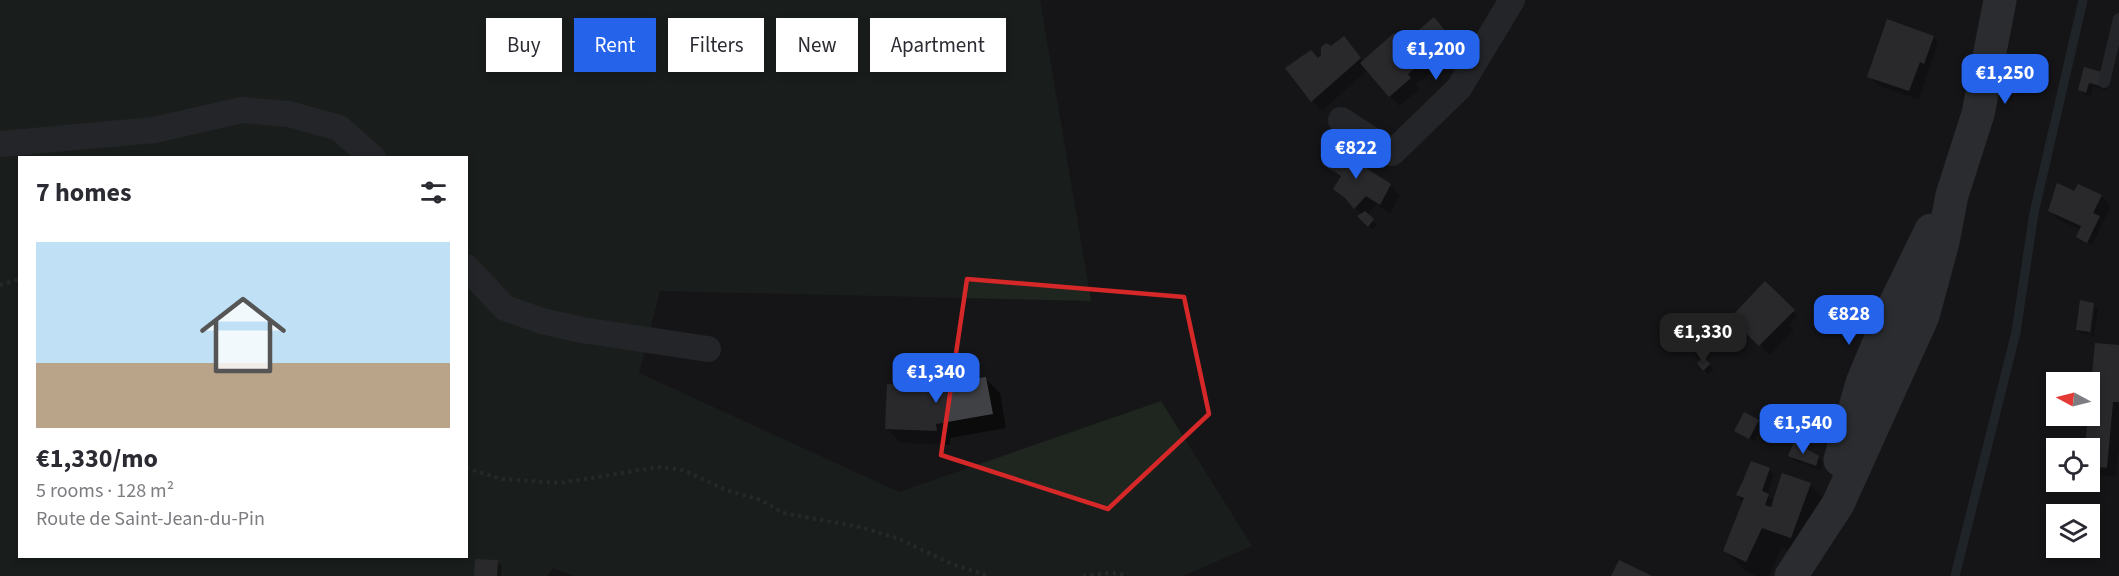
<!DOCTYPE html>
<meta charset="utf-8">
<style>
:root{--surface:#fff;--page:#f7f7f7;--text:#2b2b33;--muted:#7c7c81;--accent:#2563eb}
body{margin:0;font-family:"Source Sans 3",sans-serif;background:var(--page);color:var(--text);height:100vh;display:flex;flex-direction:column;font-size:22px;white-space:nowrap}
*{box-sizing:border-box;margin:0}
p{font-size:20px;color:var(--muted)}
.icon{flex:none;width:33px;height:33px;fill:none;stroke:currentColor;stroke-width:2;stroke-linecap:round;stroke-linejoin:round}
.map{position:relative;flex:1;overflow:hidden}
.drawer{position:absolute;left:18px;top:156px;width:450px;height:402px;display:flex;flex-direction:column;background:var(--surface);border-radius:0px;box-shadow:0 3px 9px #0003}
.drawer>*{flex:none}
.guide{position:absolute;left:486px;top:18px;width:570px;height:54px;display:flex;gap:12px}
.needle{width:39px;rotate:277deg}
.fabs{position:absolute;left:2046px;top:372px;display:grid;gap:12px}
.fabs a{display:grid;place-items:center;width:54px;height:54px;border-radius:0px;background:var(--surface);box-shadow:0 3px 9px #0003;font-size:30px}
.price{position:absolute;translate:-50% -51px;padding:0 14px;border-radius:12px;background:var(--accent);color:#fff;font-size:20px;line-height:39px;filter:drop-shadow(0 2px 3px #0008)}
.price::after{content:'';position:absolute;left:50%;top:36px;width:18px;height:14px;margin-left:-9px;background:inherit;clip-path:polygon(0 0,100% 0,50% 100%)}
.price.current{background:#222;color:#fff}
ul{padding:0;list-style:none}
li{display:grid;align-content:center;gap:12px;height:318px;padding:0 18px}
li span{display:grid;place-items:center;height:186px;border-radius:0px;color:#555}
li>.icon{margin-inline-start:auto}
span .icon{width:108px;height:108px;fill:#fffc;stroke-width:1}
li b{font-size:26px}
h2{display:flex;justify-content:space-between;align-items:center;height:72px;padding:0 18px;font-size:26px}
.tag{padding:0 21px;border-radius:0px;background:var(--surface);box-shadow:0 3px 9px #0003;font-size:21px;line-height:54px}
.tag.current{background:var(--accent);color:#fff}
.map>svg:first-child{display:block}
</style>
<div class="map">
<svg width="2119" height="576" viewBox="0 0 2119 576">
<rect width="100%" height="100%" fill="#161618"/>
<path fill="#1e261f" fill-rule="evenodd" d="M 0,0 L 1040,0 L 1091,301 L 660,291 L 639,373 L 899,492 L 1161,401 L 1252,546 L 1183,576 L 573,576 L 553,568 L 547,576 L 0,576 ZM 20,158 L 466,158 L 466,556 L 20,556 Z"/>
<path fill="#0007" d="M 1902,26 L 1934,37 L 1938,42 L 1919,100 L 1879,86 L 1869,76 Z
M 1444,29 L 1460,49 L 1416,85 L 1420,89 L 1399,106 L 1368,70 L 1322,111 L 1312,101 L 1318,59 L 1344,38 L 1364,61 L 1394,35 L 1403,44 Z
M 2085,69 L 2109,79 L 2106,90 L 2093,87 L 2091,96 L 2084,95 L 2079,90 Z
M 1324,164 L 1390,185 L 1400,195 L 1390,214 L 1376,204 L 1367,215 L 1377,225 L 1373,230 L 1359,217 L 1362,215 L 1351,203 L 1335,189 L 1341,178 Z
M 2075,193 L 2101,196 L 2111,206 L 2092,246 L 2078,237 L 2081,230 L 2059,220 L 2050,210 Z
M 1765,283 L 1798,316 L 1789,325 L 1794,330 L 1770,355 L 1732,318 Z
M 2082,302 L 2095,306 L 2092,306 L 2088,335 L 2082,334 L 2077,330 Z
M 2095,306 L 2098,309 L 2094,336 L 2091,336 Z
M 2096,345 L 2119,347 L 2119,449 L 2116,477 L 2095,475 L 2090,469 L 2090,448 L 2087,448 Z
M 1709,364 L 1714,370 L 1708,374 L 1704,370 Z
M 986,379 L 1000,393 L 1006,428 L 950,438 L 950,445 L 901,443 L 887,429 L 933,388 Z
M 1745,414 L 1763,426 L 1754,442 L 1736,430 Z
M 1787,420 L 1791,425 L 1784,445 L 1767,433 Z
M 1790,456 L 1818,457 L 1823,462 L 1820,470 L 1795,461 Z
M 1752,463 L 1770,470 L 1774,475 L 1767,495 L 1774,501 L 1810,485 L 1830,505 L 1811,557 L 1782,548 L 1769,576 L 1756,576 L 1745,571 L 1725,551 L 1744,502 L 1737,495 Z
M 497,561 L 502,566 L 501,576 L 476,576 Z"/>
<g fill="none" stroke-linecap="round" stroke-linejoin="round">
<path stroke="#2c353c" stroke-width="9" d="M 1955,576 L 2016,332 L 2034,213 L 2083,0"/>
</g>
<path fill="#404145" d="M 1434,17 L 1451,38 L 1408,74 L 1411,78 L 1389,97 L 1360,63 L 1394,33 L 1402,44 Z
M 1887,19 L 1934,36 L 1924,64 L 1920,62 L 1909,91 L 1867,77 Z
M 1344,36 L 1361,58 L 1311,102 L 1285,68 L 1311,50 L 1318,58 L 1321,55 L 1321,47 L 1326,43 L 1331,46 Z
M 2084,67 L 2105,73 L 2101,86 L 2089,83 L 2086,93 L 2078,90 Z
M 1333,147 L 1391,184 L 1380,205 L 1366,196 L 1354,209 L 1345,198 L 1333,189 L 1341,176 L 1322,164 Z
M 2057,183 L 2074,191 L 2078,184 L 2102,195 L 2093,213 L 2100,216 L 2087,243 L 2076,237 L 2081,226 L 2048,211 Z
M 1365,211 L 1374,219 L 1368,227 L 1357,216 Z
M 1765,281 L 1795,310 L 1759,346 L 1730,318 Z
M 2080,300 L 2094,303 L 2090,332 L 2076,330 Z
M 2095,343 L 2119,345 L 2119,402 L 2113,402 L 2107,468 L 2090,466 L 2090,448 L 2085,448 Z
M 1704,357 L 1710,364 L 1703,371 L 1697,363 Z
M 986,377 L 993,414 L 936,424 L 937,431 L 885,429 L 887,384 L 933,386 Z
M 1744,412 L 1759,420 L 1749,439 L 1734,431 Z
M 1775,413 L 1788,419 L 1779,441 L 1766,434 Z
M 1794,442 L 1819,456 L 1816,466 L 1788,456 Z
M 1751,461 L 1770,468 L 1762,491 L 1769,494 L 1765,505 L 1771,507 L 1782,473 L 1811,483 L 1791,538 L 1762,528 L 1746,562 L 1723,551 L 1744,498 L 1736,495 L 1742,483 Z
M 475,559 L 498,560 L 497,576 L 474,576 Z
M 1619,560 L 1652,576 L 1611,576 Z"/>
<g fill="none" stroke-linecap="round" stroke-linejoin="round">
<path stroke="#3d3f44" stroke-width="4" stroke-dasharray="3 4.5" stroke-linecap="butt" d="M 0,285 L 20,279
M 466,468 L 502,479 L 560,483 L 659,467 L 683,470 L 726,490 L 761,500 L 783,513 L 860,527 L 897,538 L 952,564 L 988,576
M 1083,576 C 1098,574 1113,571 1127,576"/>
<path stroke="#37383d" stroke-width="12" d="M 2104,82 L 2119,19"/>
<path stroke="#37383d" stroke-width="26" d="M 1341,120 L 1392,153 L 1459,88 L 1512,0
M 0,144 L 154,130 L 242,110 L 289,114 L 339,128 L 373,158
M 466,267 L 505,308 L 542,321 L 582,330 L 708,349"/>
<path stroke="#45474d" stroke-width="33" d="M 1840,460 L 1862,383 L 1894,306 L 1931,230
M 1791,576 L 1838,504 L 1923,316 L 1943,242 L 1952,195 L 1978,114 L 2000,0"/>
</g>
<path d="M0 0H2119V576H0ZM 967,279 L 1184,297 L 1209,414 L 1108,509 L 941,455 Z" fill="#161618" fill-opacity=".55" fill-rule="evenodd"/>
<path fill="none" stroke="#d62828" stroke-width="4.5" stroke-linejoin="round" d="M 967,279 L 1184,297 L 1209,414 L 1108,509 L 941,455 Z"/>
</svg>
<div class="fabs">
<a><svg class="needle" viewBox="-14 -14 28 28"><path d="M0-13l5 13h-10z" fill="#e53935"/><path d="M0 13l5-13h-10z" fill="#7c7c81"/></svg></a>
<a><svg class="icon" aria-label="locate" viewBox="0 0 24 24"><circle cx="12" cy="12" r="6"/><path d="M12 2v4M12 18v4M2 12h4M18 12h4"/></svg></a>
<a><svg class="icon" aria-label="layers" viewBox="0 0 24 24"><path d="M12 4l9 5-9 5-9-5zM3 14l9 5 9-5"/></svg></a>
</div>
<b class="price" style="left:1436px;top:81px">€1,200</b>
<b class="price" style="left:2005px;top:105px">€1,250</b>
<b class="price" style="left:1356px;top:180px">€822</b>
<b class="price" style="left:1849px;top:346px">€828</b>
<b class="price current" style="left:1703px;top:364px">€1,330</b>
<b class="price" style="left:936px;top:404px">€1,340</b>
<b class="price" style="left:1803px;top:455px">€1,540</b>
<div class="guide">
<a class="tag">Buy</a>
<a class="tag current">Rent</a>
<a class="tag">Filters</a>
<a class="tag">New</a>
<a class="tag">Apartment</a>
</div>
<section class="drawer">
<h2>7 homes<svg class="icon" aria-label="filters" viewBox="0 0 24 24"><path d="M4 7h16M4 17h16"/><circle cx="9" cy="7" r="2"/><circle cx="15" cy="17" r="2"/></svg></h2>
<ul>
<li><span style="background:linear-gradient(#bfe0f5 65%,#b9a48a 0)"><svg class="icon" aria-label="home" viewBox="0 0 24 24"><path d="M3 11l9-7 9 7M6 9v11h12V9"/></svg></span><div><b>€1,330/mo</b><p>5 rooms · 128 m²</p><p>Route de Saint-Jean-du-Pin</p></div></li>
</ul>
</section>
</div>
